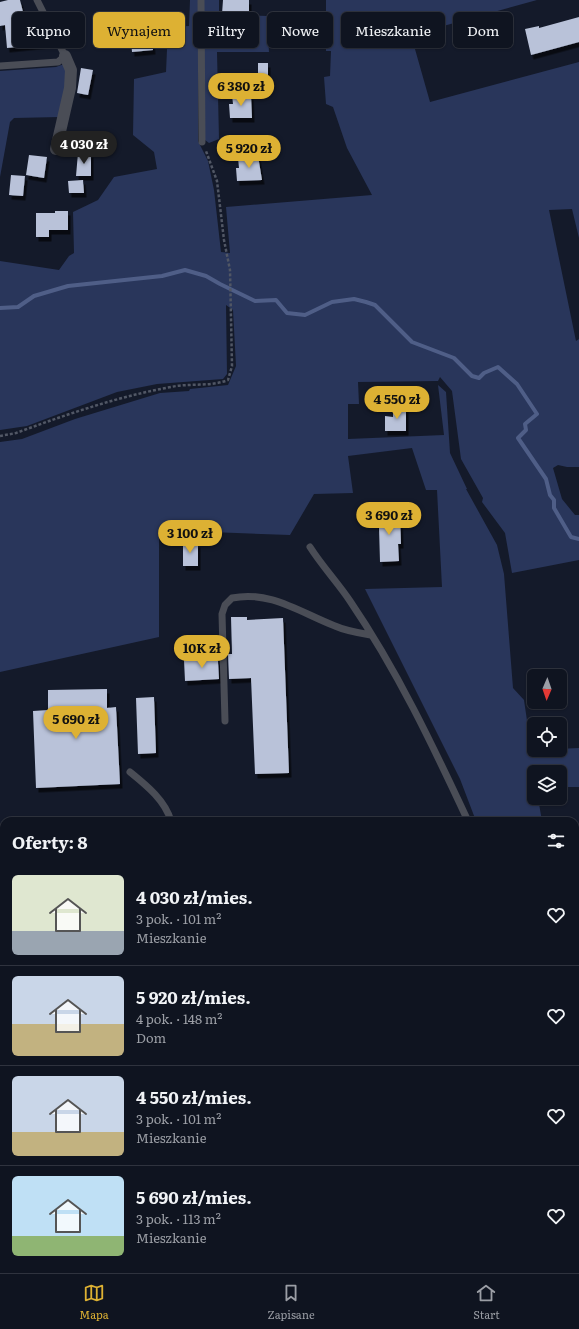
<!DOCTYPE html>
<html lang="pl">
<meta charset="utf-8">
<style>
:root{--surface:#0f1420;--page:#1d212d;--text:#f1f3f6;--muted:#9b9ea5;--line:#2f333e;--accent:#ddb133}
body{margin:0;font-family:Literata,serif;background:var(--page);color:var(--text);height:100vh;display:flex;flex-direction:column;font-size:15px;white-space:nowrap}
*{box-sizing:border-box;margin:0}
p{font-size:13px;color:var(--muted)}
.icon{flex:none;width:22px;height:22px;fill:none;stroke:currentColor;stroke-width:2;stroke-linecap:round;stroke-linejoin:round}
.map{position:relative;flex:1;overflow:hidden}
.sheet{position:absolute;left:0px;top:817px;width:579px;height:456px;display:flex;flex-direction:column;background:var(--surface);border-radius:12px 12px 0 0;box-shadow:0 1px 3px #0004,0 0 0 1px var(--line)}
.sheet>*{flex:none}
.guide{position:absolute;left:12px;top:12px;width:555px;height:36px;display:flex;gap:8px}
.needle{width:26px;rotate:182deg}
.tools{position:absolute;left:527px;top:669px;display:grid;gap:8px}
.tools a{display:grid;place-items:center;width:40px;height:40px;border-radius:6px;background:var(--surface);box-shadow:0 1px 3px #0004,0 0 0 1px var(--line);font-size:20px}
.price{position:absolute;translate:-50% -34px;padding:0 9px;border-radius:14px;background:var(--accent);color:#111;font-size:13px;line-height:26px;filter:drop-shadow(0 1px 2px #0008)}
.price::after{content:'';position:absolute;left:50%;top:24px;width:12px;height:9px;margin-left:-6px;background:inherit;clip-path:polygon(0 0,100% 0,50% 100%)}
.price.on{background:#222;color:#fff}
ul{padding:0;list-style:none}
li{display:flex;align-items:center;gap:12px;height:100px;padding:0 12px}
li+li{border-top:1px solid var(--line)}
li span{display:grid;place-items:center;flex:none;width:112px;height:80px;border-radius:6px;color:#555}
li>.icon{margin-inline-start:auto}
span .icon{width:48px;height:48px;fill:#fffc;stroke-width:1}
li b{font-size:17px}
h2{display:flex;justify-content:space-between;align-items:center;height:48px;padding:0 12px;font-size:17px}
.tag{padding:0 14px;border-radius:6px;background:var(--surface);box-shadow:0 1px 3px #0004,0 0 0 1px var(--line);font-size:14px;line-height:36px}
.tag.on{background:var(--accent);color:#111}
.tabs{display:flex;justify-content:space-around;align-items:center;height:56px;border-top:1px solid var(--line);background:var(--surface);font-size:11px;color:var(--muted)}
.tabs a{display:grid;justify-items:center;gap:2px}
.tabs .on{color:var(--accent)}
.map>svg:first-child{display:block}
</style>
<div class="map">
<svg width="579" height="1273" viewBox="0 0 579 1273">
<defs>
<filter id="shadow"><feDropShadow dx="2.5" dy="4.5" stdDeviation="0" flood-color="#0009"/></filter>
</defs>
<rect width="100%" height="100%" fill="#141a2a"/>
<path fill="#29365b" d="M 190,0 L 198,0 L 198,141 L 208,161 L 214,190 L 221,252 L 230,253 L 226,207 L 372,195 L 347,148 L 333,107 L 326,104 L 324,77 L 330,76 L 331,51 L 326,51 L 326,0 L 537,0 L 411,35 L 430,102 L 579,62 L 579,238 L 572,209 L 549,210 L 576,341 L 579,339 L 579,467 L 567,467 L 558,465 L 553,468 L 562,499 L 575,515 L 579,515 L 579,560 L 512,573 L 505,533 L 482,502 L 483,498 L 461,459 L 452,391 L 440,377 L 438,381 L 358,382 L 359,404 L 348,404 L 348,439 L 444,435 L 438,385 L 446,392 L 450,453 L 467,489 L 466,489 L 497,545 L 504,574 L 513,688 L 524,700 L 531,748 L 534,748 L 534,750 L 579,748 L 579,787 L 560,787 L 560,772 L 534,772 L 534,798 L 538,798 L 542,821 L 476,821 L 460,779 L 365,589 L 442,587 L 437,490 L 426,490 L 412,448 L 348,456 L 353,493 L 314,494 L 290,535 L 159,530 L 159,637 L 0,672 L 0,442 L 22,439 L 75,419 L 160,393 L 189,391 L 190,389 L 228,385 L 236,366 L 233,310 L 226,305 L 227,374 L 223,379 L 157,384 L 117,392 L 27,426 L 0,430 L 0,261 L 59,270 L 69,256 L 74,253 L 73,212 L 98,200 L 114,177 L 157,169 L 154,152 L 133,135 L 134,79 L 166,72 L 168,27 L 189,26 Z
M 203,0 L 219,0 L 219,14 L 267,16 L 269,52 L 217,52 L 219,139 L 209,143 L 205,140 Z
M 64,64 L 68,71 L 60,117 L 14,118 L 10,122 L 0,177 L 0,71 L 56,67 Z
M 0,887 L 4,888 L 4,920 L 0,920 Z
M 0,948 L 4,948 L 4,1060 L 0,1060 Z
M 0,1157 L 4,1158 L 4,1249 L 0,1248 Z
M 181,1269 L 249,1269 L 247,1273 Z
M 299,1269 L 458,1269 L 458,1273 L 348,1270 L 348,1273 L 302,1273 Z"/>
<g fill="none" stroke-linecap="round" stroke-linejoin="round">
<path stroke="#4f5e87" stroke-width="4" d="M 0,308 L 18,307 L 34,296 L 68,286 L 162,276 L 185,270 L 206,276 L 220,284 L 255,301 L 276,300 L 287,313 L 305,315 L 332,302 L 354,299 L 366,302 L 375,305 L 412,342 L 454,358 L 472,376 L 479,378 L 484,373 L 498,367 L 517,384 L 537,414 L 525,424 L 526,430 L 518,438 L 546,479 L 550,495 L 554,500 L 554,508 L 571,537 L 579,539"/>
</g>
<path fill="#b9c2d9" filter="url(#shadow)" d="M 8,0 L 20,0 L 28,32 L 46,30 L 53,43 L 7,48 L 5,25 L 0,26 L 0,2 Z
M 223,0 L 249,0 L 249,15 L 222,14 Z
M 579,17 L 579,42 L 531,55 L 525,29 L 539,26 L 539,28 Z
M 151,27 L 153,50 L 132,52 L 130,29 Z
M 258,63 L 268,63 L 268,75 L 258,75 Z
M 81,68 L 93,70 L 88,95 L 77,93 Z
M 232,95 L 251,95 L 252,118 L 230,118 L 229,104 L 233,104 Z
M 78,153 L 91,153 L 91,176 L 76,176 Z
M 29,155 L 47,157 L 44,178 L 26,175 Z
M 258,156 L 262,180 L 237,181 L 236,168 L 239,168 L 238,158 Z
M 11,175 L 25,176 L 23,196 L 9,195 Z
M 83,180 L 84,193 L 69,193 L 68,181 Z
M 55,211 L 68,211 L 68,230 L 49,230 L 49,237 L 36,237 L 36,213 L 55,213 Z
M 406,405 L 406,431 L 385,431 L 385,416 L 393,417 L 393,406 Z
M 388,510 L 392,514 L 400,514 L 401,544 L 398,544 L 399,561 L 380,562 L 379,527 L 376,527 L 376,514 L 384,514 Z
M 183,542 L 198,543 L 198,566 L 183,566 Z
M 231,617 L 247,617 L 247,620 L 283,618 L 289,773 L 255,774 L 251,678 L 229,679 L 228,654 L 232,654 Z
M 201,652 L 218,661 L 219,679 L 185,681 L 184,660 L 202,659 Z
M 107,689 L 107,708 L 116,707 L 120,784 L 36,788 L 33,711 L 48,710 L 48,690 Z
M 154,697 L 156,753 L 138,754 L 136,698 Z"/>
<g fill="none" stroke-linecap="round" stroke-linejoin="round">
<path stroke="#515765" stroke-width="2.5" stroke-dasharray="3 2" stroke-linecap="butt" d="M 0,436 L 16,433 C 68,414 116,397 171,387 C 189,383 210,387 228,380 L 232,366 L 230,270 L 224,240 L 217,181 L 206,151
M 575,1082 L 579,1083
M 575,1113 L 579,1113
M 0,1155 L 4,1155
M 0,1244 L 4,1244
M 398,1269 L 464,1273"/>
<path stroke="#4a4d56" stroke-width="7" d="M 201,0 L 202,142
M 0,66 L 58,62 L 65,56 L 37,0
M 310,547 C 322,566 338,583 350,601 C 397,670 433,746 468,821
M 225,721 L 222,614 L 225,605 L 232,598 C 270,590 301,613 335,626 C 346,631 359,633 371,635
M 130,772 C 146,785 165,800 171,821
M 575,1157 L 579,1157"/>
<path stroke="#4a4d56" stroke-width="12" d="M 56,149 L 70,88 L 71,70 L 65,56
M 575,931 L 579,931
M 0,935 L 4,935"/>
</g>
</svg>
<div class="tools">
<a><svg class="needle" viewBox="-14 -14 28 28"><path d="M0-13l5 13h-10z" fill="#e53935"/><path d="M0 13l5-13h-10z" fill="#9b9ea5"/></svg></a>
<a><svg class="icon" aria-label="locate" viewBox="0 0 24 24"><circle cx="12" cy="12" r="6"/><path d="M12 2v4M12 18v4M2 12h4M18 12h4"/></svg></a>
<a><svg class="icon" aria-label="layers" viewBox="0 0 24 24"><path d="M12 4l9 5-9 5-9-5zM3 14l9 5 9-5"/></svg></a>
</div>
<b class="price" style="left:241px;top:107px">6 380 zł</b>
<b class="price on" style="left:84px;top:165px">4 030 zł</b>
<b class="price" style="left:249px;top:169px">5 920 zł</b>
<b class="price" style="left:397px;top:420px">4 550 zł</b>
<b class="price" style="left:389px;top:536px">3 690 zł</b>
<b class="price" style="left:190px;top:554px">3 100 zł</b>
<b class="price" style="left:202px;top:669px">10K zł</b>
<b class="price" style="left:76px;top:740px">5 690 zł</b>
<div class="guide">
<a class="tag">Kupno</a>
<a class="tag on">Wynajem</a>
<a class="tag">Filtry</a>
<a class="tag">Nowe</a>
<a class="tag">Mieszkanie</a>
<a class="tag">Dom</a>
</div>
<section class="sheet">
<h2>Oferty: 8<svg class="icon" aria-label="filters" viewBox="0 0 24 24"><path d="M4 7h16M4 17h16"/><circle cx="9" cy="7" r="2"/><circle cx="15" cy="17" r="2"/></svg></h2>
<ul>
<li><span style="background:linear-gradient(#dfe7d0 70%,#9aa5b1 0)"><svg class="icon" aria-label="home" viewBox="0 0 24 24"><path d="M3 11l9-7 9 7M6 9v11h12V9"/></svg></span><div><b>4 030 zł/mies.</b><p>3 pok. · 101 m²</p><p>Mieszkanie</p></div><svg class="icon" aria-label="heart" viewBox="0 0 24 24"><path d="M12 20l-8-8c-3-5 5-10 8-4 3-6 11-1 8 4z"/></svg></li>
<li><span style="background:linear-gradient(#c9d6e8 60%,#c2b280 0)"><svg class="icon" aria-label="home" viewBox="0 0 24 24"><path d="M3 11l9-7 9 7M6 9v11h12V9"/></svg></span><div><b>5 920 zł/mies.</b><p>4 pok. · 148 m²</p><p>Dom</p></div><svg class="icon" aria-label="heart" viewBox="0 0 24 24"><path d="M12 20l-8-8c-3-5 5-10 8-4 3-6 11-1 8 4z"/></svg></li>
<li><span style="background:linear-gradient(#c9d6e8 70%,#c2b280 0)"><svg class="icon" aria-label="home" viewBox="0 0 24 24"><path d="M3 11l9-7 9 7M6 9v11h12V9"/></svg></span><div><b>4 550 zł/mies.</b><p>3 pok. · 101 m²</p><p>Mieszkanie</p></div><svg class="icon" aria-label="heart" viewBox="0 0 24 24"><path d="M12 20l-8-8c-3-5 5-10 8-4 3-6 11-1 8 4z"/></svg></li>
<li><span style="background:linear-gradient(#bfe0f5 75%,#8fb573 0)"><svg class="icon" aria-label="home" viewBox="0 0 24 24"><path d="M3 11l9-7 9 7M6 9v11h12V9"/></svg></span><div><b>5 690 zł/mies.</b><p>3 pok. · 113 m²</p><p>Mieszkanie</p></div><svg class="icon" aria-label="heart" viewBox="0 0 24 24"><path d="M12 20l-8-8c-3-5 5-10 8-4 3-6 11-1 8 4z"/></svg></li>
</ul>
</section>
</div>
<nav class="tabs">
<a class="on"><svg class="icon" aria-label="map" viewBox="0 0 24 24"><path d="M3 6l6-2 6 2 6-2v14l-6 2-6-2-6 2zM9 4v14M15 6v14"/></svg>Mapa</a>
<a><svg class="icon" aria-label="saved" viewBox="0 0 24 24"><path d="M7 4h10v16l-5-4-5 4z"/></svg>Zapisane</a>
<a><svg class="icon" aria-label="home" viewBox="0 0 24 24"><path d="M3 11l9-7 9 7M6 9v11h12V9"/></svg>Start</a>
</nav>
